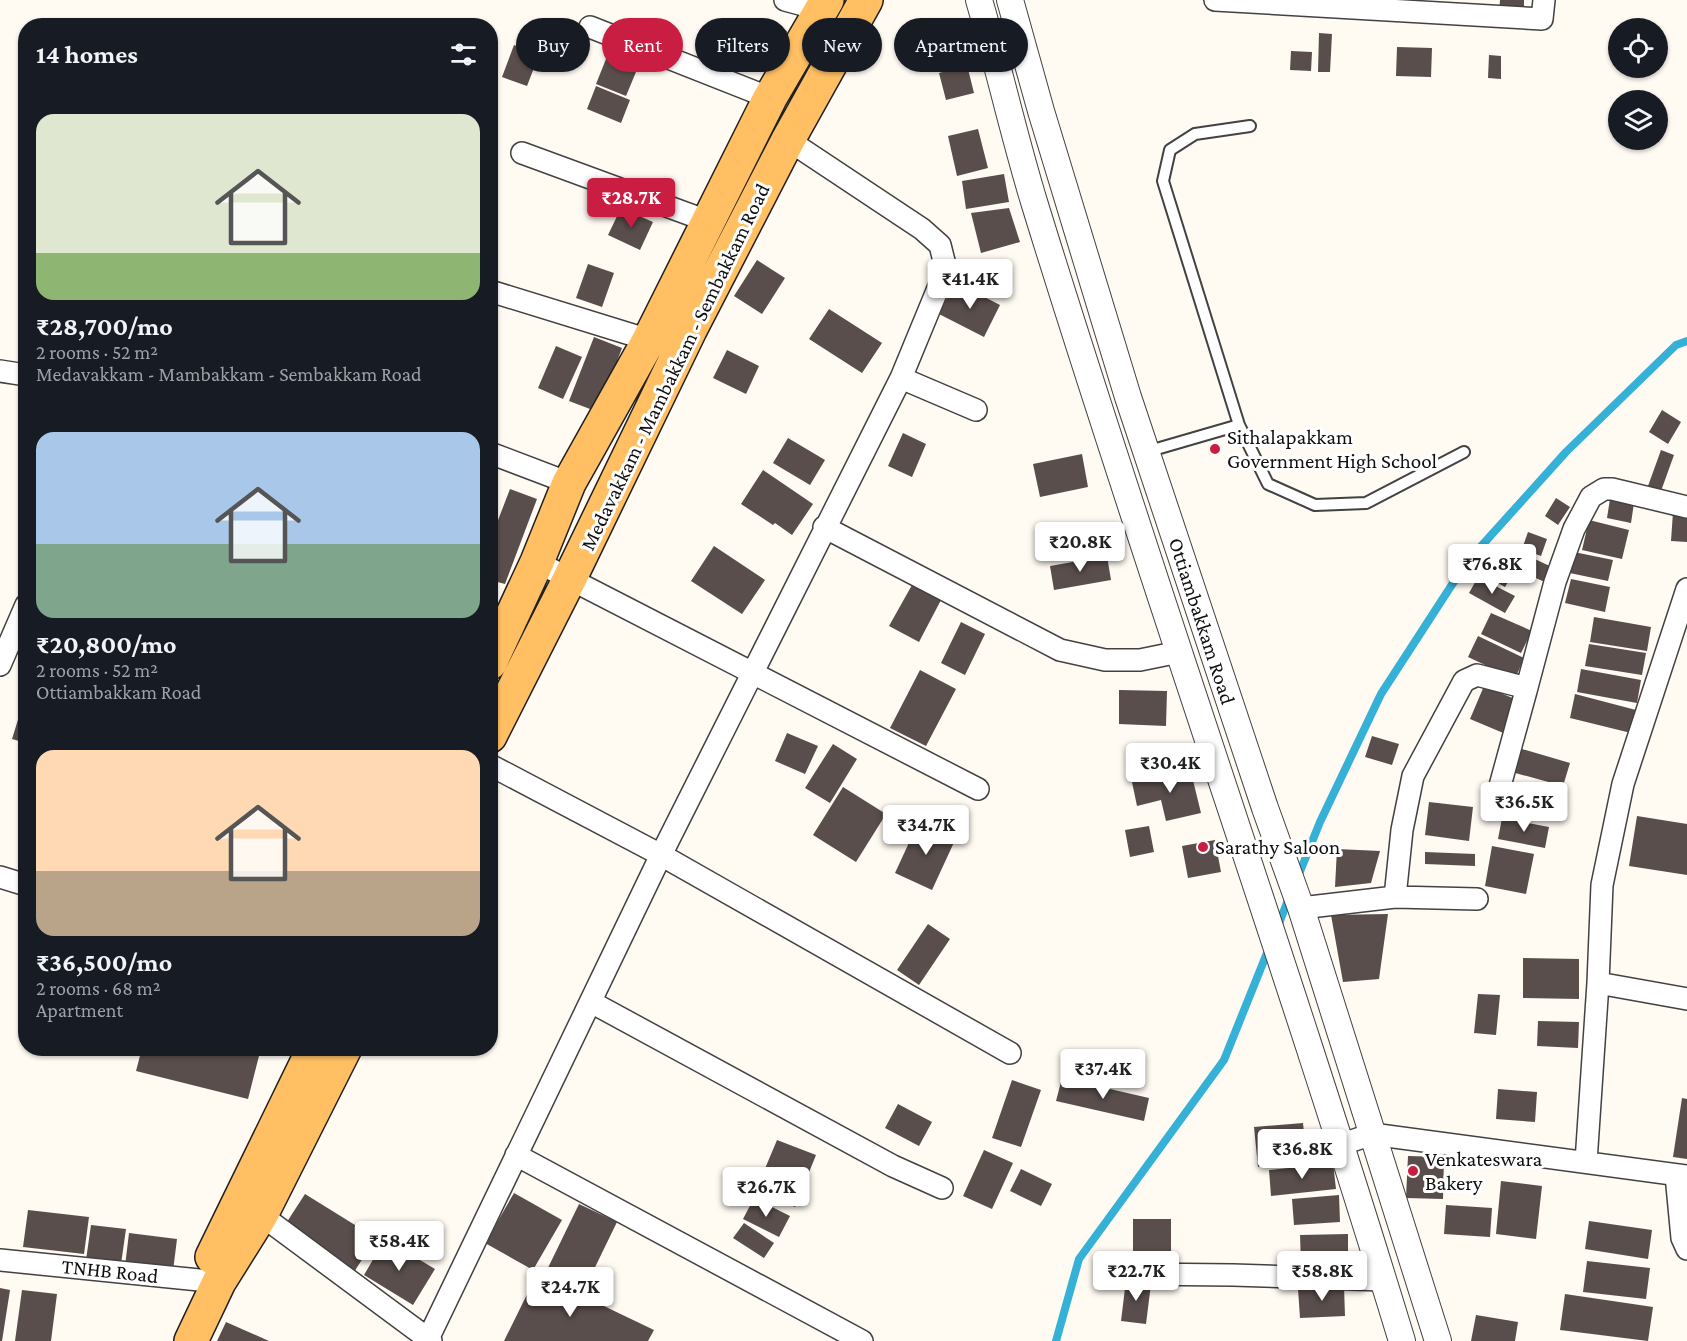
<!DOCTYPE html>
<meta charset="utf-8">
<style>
:root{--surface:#171b24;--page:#242831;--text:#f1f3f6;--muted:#9ea1a6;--accent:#c91d41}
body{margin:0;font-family:"Crimson Pro",serif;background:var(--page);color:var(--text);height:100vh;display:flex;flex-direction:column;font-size:22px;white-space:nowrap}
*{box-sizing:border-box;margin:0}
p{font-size:20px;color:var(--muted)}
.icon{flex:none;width:33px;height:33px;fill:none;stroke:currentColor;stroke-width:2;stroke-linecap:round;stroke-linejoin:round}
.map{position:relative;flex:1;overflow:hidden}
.sheet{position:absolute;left:18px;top:18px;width:480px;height:1038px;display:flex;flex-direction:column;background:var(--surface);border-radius:24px;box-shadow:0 2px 4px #0004}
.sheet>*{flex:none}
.guide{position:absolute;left:516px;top:18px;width:570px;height:54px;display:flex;gap:12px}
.controls{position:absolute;left:1608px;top:18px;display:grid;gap:12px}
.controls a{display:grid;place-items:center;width:60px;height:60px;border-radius:50%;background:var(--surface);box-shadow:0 2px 4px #0004;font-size:30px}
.price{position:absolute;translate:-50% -51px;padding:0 14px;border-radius:6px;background:#fff;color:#222;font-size:20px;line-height:39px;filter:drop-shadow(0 2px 3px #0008)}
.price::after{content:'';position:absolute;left:50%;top:36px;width:18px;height:14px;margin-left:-9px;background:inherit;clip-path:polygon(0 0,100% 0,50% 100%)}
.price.current{background:var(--accent);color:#fff}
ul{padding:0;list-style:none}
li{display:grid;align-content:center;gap:12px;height:318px;padding:0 18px}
li span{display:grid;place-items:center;height:186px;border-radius:18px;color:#555}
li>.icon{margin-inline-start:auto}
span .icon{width:108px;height:108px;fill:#fffc;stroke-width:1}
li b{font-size:26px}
h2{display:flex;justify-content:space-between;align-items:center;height:72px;padding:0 18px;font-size:26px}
.chip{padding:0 21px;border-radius:27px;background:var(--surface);box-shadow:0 2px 4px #0004;font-size:21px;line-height:54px}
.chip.current{background:var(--accent);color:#fff}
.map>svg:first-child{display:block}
</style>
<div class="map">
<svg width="1687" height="1341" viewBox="0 0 1687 1341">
<rect width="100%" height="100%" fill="#fffaf2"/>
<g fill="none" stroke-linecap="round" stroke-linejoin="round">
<path stroke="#35b0d6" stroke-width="8" d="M 1297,879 L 1320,822 L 1381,694 L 1466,563 L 1566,452 L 1676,345 L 1687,341
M 1278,926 L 1290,895
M 1056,1341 L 1079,1259 L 1224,1060 L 1269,948"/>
</g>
<path fill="#594e4b" d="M 1500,0 L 1524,0 L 1524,14 L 1499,14 Z
M 771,25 L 787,31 L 778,56 L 762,51 Z
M 1319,33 L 1332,34 L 1330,72 L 1318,72 Z
M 514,45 L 539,55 L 527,86 L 502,77 Z
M 1397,47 L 1432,48 L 1431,77 L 1396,76 Z
M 1291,51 L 1312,52 L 1311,71 L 1290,70 Z
M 1489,55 L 1501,56 L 1501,79 L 1488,78 Z
M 606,59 L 636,72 L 626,96 L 596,84 Z
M 967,65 L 974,93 L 946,100 L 939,73 Z
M 596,86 L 630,100 L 621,123 L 587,109 Z
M 978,129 L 988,168 L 957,176 L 948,136 Z
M 1004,174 L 1009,202 L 966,209 L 962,181 Z
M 621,208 L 653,222 L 640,250 L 608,235 Z
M 1009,208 L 1020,242 L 981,253 L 971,213 Z
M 757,260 L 785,278 L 762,314 L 734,296 Z
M 588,264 L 614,273 L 602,307 L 576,298 Z
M 955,282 L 1000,305 L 984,337 L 939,314 Z
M 829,309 L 882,343 L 862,373 L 809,339 Z
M 594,337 L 622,348 L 598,412 L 569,401 Z
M 556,346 L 582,357 L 563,399 L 538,388 Z
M 727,350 L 759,366 L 746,394 L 713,378 Z
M 1662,410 L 1681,422 L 1668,444 L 1649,432 Z
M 903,433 L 926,444 L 912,477 L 888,466 Z
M 788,438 L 825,460 L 810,485 L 773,463 Z
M 1661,450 L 1674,455 L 1661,491 L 1648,486 Z
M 1082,454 L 1088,487 L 1040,497 L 1033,464 Z
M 763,470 L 813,504 L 792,535 L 775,523 L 773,525 L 741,504 Z
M 510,489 L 537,499 L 505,584 L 490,580 L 490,541 Z
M 1556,498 L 1570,507 L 1558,525 L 1545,516 Z
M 1610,499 L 1634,503 L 1631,523 L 1607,518 Z
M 1673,512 L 1687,513 L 1687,542 L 1671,541 Z
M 1589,520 L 1629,530 L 1622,559 L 1582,550 Z
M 1528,532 L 1547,539 L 1541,556 L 1522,549 Z
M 1503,544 L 1554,568 L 1547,583 L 1496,560 Z
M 714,546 L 765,580 L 742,614 L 691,581 Z
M 1569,551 L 1613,560 L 1608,581 L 1565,572 Z
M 1107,556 L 1111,580 L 1054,590 L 1050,566 Z
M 1494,565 L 1512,575 L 1505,587 L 1487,577 Z
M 1478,577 L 1515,596 L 1505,613 L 1469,593 Z
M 1571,579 L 1610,587 L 1605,612 L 1565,603 Z
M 912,585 L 941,600 L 919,642 L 889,626 Z
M 1491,613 L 1532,631 L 1521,653 L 1481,634 Z
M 1594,617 L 1651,627 L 1647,651 L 1590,642 Z
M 961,622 L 985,634 L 965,675 L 941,663 Z
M 1478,636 L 1524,658 L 1515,679 L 1468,657 Z
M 1589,644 L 1646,653 L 1642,675 L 1585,666 Z
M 1581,669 L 1641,680 L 1637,703 L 1577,692 Z
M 920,670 L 956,689 L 926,746 L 890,728 Z
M 1484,686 L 1522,702 L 1508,735 L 1470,719 Z
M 1119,690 L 1167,691 L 1166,726 L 1119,724 Z
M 1575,694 L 1636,710 L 1631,733 L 1570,718 Z
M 21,710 L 26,712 L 26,743 L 12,739 Z
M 787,733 L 818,746 L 805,774 L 775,761 Z
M 1372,736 L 1399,744 L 1392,765 L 1365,757 Z
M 833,744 L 857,759 L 830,803 L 805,788 Z
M 1515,747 L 1570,763 L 1563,786 L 1508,771 Z
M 1190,768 L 1201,813 L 1166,821 L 1161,800 L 1137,806 L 1132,782 Z
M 843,787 L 886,814 L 856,862 L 813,835 Z
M 1515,793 L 1547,801 L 1545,811 L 1513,803 Z
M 1429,802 L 1473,807 L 1469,841 L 1425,835 Z
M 1637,816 L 1687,824 L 1687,875 L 1629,866 Z
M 1502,818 L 1549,827 L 1545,848 L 1498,839 Z
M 919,821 L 956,838 L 932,890 L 895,873 Z
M 1149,826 L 1154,852 L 1130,857 L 1125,830 Z
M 1215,840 L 1221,872 L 1188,878 L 1182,846 Z
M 1492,846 L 1534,854 L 1526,894 L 1485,886 Z
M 1337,849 L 1380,851 L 1371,883 L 1335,887 Z
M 1425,852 L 1475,854 L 1475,866 L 1425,864 Z
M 1388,914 L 1379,979 L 1343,982 L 1331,915 Z
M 928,924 L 950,939 L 919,985 L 897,970 Z
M 1523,958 L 1579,959 L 1579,999 L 1523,998 Z
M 1478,994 L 1500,995 L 1496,1035 L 1474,1033 Z
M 1538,1021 L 1579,1022 L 1578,1048 L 1537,1046 Z
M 142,1048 L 261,1048 L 248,1099 L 136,1071 Z
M 1062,1078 L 1149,1098 L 1144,1121 L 1056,1101 Z
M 1012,1080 L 1041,1090 L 1021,1147 L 992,1138 Z
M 1498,1089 L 1537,1092 L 1535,1122 L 1496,1119 Z
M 1682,1098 L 1687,1099 L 1687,1159 L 1673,1157 Z
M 898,1104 L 932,1122 L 919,1146 L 885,1128 Z
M 1303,1123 L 1307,1163 L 1258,1167 L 1254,1127 Z
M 777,1140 L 816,1155 L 795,1207 L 756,1190 Z
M 984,1150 L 1013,1163 L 992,1209 L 963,1196 Z
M 1408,1156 L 1444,1157 L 1443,1199 L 1406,1198 Z
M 1333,1163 L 1336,1189 L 1271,1196 L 1269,1170 Z
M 1021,1169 L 1052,1184 L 1041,1206 L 1010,1191 Z
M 1501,1181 L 1542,1186 L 1536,1239 L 1496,1234 Z
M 514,1193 L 562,1220 L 533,1270 L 485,1243 Z
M 305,1194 L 376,1238 L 354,1272 L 283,1228 Z
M 1339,1195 L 1340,1222 L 1294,1225 L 1292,1199 Z
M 754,1198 L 790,1216 L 779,1237 L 743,1219 Z
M 579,1204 L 617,1222 L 583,1292 L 545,1274 Z
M 1446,1205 L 1492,1208 L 1490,1237 L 1444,1234 Z
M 28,1210 L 89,1217 L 84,1254 L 23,1247 Z
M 1133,1219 L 1171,1219 L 1171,1257 L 1133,1257 Z
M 1589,1221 L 1652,1230 L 1648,1259 L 1585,1249 Z
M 744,1223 L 774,1243 L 764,1258 L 733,1238 Z
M 91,1225 L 126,1229 L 121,1264 L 86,1260 Z
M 129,1233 L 177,1239 L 173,1271 L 125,1266 Z
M 1348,1234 L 1348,1263 L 1301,1264 L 1300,1235 Z
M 385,1239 L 435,1269 L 413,1305 L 364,1275 Z
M 1587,1261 L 1650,1268 L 1646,1299 L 1583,1292 Z
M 537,1274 L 654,1330 L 648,1341 L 504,1341 Z
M 1126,1280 L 1151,1284 L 1146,1324 L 1121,1321 Z
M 1344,1286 L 1345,1316 L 1300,1318 L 1298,1289 Z
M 0,1288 L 10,1290 L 2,1341 L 0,1341 Z
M 22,1290 L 57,1294 L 51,1341 L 15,1341 Z
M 1565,1294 L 1653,1307 L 1648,1341 L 1560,1330 Z
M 1476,1315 L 1518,1322 L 1515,1341 L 1471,1341 Z
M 226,1322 L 269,1341 L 217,1341 Z"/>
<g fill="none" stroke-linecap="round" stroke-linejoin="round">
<defs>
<path id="service" d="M 1239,425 L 1163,181 L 1170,150 L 1195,134 L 1250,126
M 1146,452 L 1239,425 L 1268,484 L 1315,505 L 1366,503 L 1464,452"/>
<path id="minor" d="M 785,0 L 822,10
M 1215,0 L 1542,19 L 1544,0
M 590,27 L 770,98
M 522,153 L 710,222
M 490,291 L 649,340
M 0,371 L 26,375
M 901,378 L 976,410
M 490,453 L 569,483
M 824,527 L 1060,650 L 1105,660 L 1140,660 L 1179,652
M 537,562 L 978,789
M 0,665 L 26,605
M 490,765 L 661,855 L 1010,1053
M 1495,804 L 1526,691
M 0,877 L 26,885
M 1395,897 L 1402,830 L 1413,776 L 1464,681 L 1477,675 L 1519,686 L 1526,691 L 1555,582 L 1574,529 L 1591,497 L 1604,489 L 1612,489 L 1687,507
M 1301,908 L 1395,897 L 1477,899
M 1598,983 L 1687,999
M 591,1002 L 893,1166 L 942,1188
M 1340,1145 L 1372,1134 L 1687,1176
M 516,1155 L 862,1341
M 1586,1162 L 1598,983 L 1602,885 L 1623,784 L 1687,589
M 1676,1175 L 1682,1238 L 1687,1249
M 261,1215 L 431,1341
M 0,1260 L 219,1282
M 1133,1274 L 1233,1275 L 1383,1280
M 428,1339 L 661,855 L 901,378 L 946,269 L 940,245 L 922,229 L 788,140"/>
<path id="tertiary" d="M 979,0 C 999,68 1014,137 1035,205 C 1152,585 1286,960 1402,1341
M 1010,0 L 1041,111 L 1128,397 L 1265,808 L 1301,908 L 1438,1341"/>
<path id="primary" d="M 490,663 L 537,562 L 569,483 L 649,340 L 770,98 L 827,0
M 490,736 L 569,580 L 690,330 L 788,140 L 866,0
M 212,1257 L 314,1048
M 191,1341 L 219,1282 L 261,1215 L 345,1048"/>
</defs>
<use href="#service" stroke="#424242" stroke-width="14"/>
<use href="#minor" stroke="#424242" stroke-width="24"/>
<use href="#tertiary" stroke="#424242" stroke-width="28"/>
<use href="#primary" stroke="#202020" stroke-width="36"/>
<use href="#service" stroke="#fff" stroke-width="10"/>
<use href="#minor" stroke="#fff" stroke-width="21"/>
<use href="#tertiary" stroke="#fff" stroke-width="26"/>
<use href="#primary" stroke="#ffbf62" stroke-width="33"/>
</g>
<g fill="#c91d41" stroke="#fff" stroke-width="2">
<circle cx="1215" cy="449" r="6"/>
<circle cx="1203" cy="847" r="6"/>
<circle cx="1413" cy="1171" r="6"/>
</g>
<g text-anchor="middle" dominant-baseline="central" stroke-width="6" stroke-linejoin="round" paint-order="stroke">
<g font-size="21" fill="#0f0f0f" stroke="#fff">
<text transform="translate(675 367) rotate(-64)">Medavakkam - Mambakkam - Sembakkam Road</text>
<text transform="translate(1202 621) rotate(72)">Ottiambakkam Road</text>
<text transform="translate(110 1271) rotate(6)">TNHB Road</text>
</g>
<g font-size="21" fill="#0f0f0f" stroke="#fff" text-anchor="start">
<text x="1227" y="437">Sithalapakkam<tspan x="1227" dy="24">Government High School</tspan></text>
<text x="1215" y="847">Sarathy Saloon</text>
<text x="1425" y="1159">Venkateswara<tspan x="1425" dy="24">Bakery</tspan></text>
</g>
</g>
</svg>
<div class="controls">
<a><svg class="icon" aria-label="locate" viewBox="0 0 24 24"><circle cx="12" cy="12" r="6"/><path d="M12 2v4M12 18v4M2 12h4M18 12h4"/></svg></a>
<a><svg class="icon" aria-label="layers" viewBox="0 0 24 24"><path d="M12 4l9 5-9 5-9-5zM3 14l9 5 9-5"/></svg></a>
</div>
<b class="price current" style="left:631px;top:229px">₹28.7K</b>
<b class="price" style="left:970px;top:310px">₹41.4K</b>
<b class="price" style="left:1080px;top:573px">₹20.8K</b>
<b class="price" style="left:1492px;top:595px">₹76.8K</b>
<b class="price" style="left:1170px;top:794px">₹30.4K</b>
<b class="price" style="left:1524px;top:833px">₹36.5K</b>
<b class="price" style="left:926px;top:856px">₹34.7K</b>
<b class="price" style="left:1103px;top:1100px">₹37.4K</b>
<b class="price" style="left:1302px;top:1180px">₹36.8K</b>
<b class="price" style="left:766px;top:1218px">₹26.7K</b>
<b class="price" style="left:399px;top:1272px">₹58.4K</b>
<b class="price" style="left:1136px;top:1302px">₹22.7K</b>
<b class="price" style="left:1322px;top:1302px">₹58.8K</b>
<b class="price" style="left:570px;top:1318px">₹24.7K</b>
<div class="guide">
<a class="chip">Buy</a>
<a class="chip current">Rent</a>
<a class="chip">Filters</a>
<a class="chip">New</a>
<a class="chip">Apartment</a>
</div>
<section class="sheet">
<h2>14 homes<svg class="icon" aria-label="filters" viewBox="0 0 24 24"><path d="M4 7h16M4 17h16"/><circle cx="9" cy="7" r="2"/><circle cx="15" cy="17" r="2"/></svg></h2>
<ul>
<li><span style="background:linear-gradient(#dfe7d0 75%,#8fb573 0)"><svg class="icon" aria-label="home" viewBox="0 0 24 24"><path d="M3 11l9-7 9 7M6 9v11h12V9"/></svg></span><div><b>₹28,700/mo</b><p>2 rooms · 52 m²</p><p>Medavakkam - Mambakkam - Sembakkam Road</p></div></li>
<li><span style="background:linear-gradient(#a9c7e8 60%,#7fa58c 0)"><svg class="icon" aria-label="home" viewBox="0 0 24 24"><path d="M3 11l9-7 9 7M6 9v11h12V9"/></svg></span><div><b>₹20,800/mo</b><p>2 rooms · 52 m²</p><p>Ottiambakkam Road</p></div></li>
<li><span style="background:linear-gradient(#ffd9b3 65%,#b9a48a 0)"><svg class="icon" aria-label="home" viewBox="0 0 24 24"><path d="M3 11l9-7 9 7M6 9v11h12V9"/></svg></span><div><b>₹36,500/mo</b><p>2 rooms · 68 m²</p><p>Apartment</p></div></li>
</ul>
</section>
</div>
